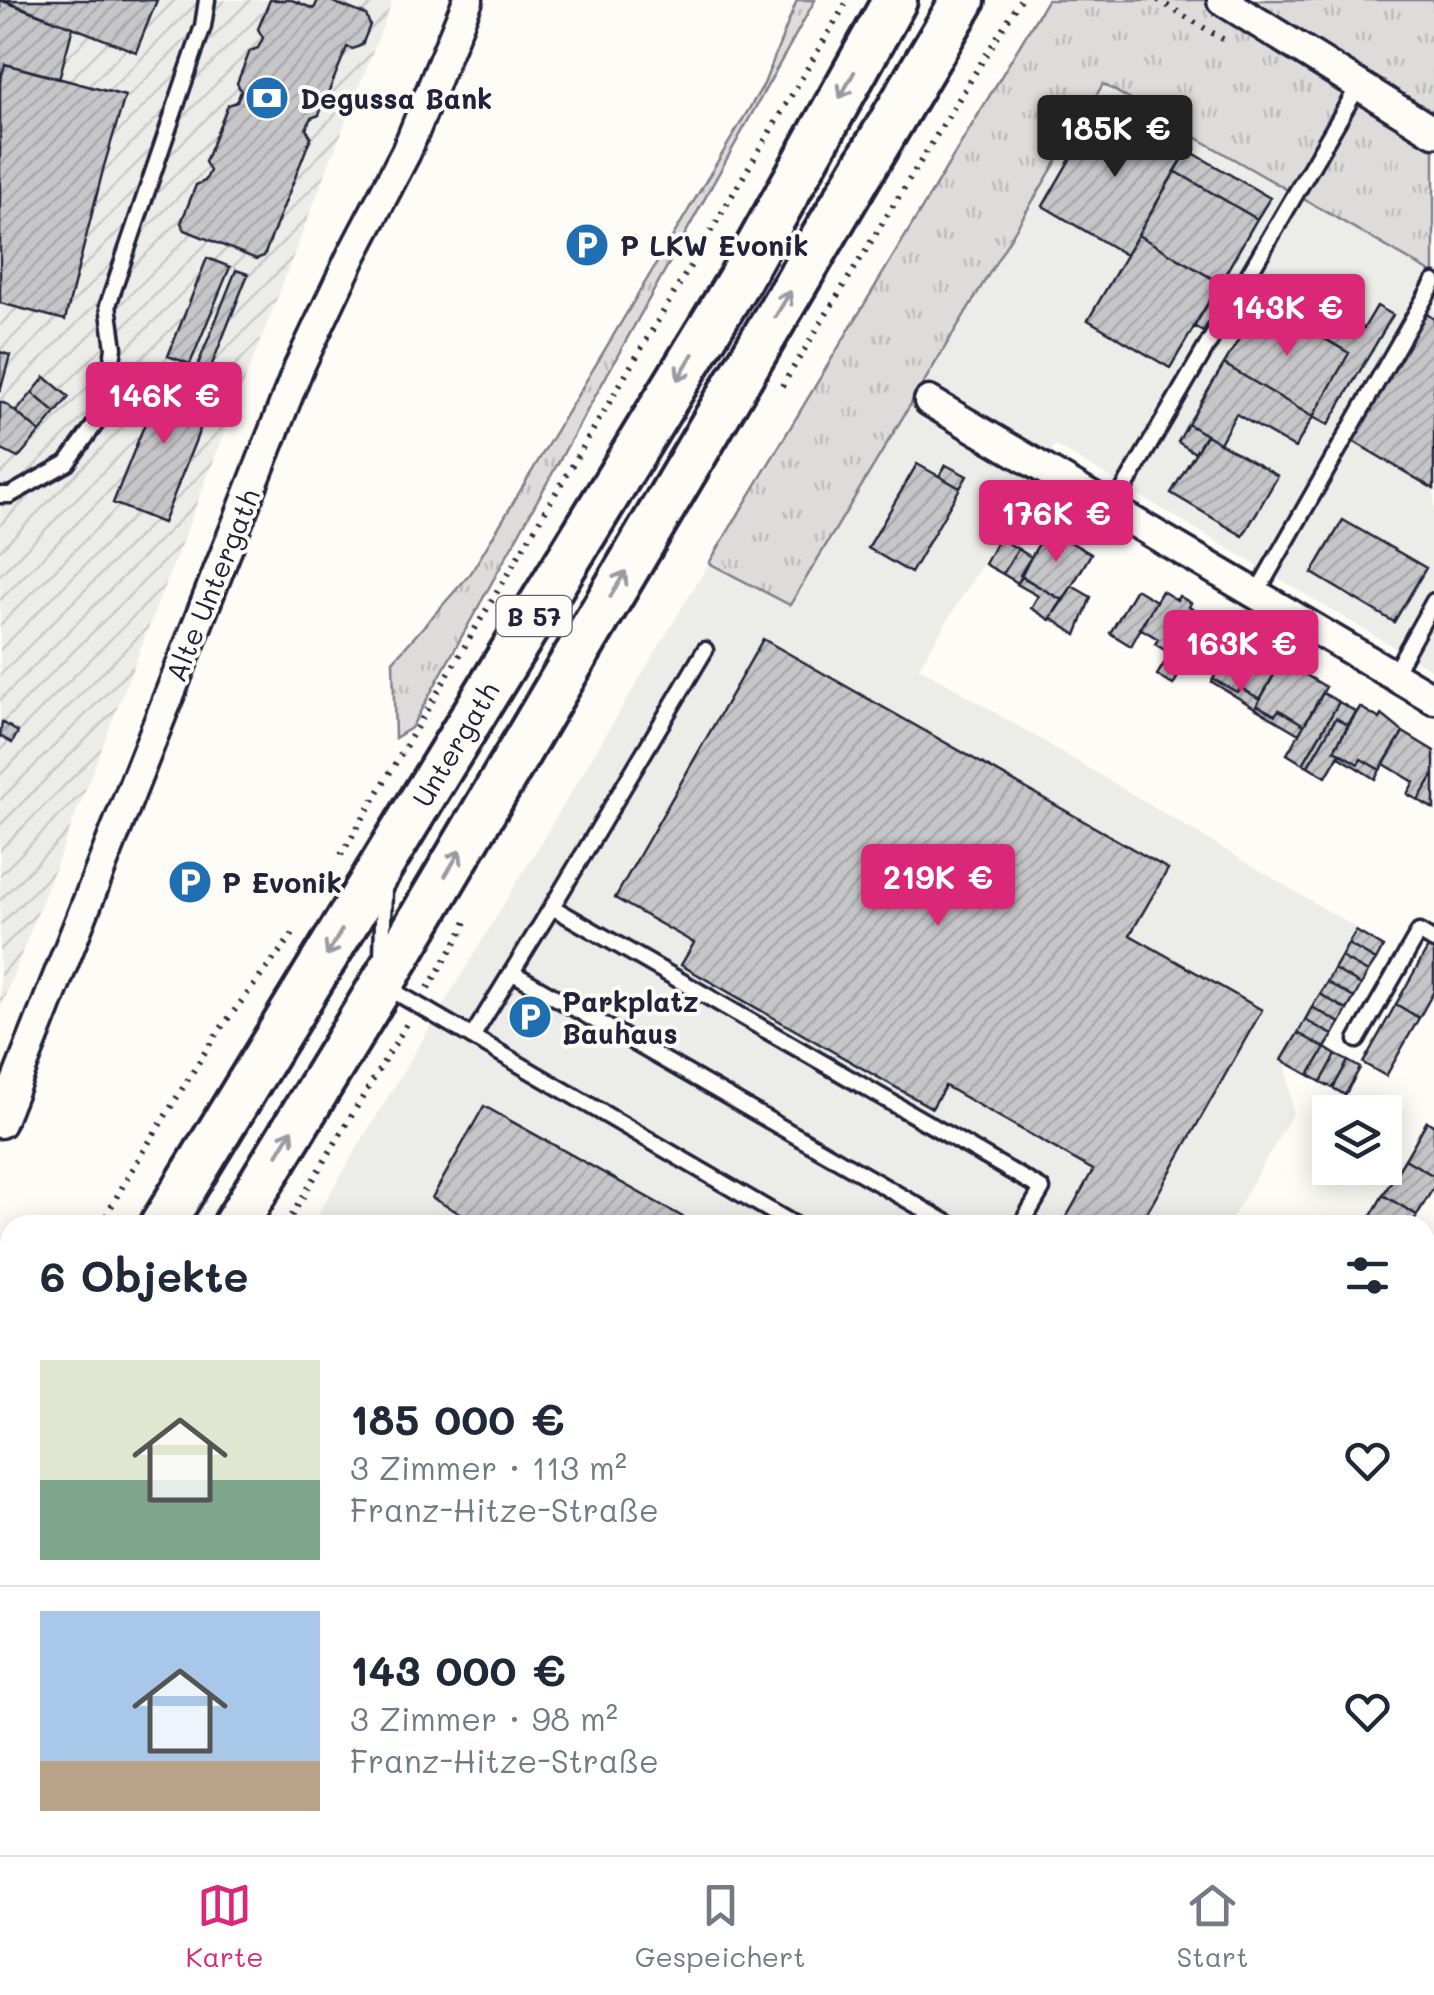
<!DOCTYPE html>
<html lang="de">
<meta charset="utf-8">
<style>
:root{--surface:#fff;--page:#f2f2f3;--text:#1f2937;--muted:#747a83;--line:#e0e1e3;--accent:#db2777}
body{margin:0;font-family:Mali,sans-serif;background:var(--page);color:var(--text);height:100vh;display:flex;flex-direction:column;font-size:38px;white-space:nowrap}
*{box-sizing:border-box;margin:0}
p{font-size:32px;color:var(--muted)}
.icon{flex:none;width:55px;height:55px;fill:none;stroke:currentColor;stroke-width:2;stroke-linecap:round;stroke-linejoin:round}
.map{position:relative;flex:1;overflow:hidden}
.details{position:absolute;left:0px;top:1215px;width:1435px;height:640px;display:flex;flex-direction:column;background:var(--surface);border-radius:30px 30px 0 0;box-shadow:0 5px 25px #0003}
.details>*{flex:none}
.controls{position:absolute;left:1312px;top:1095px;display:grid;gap:20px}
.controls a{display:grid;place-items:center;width:90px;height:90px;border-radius:0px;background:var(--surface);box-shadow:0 5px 25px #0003;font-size:50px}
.price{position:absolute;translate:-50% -85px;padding:0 22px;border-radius:10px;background:var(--accent);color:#fff;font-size:32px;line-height:65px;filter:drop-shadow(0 2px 5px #0008)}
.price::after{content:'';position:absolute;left:50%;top:60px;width:30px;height:22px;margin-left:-15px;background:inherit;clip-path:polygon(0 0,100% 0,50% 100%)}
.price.active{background:#222;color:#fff}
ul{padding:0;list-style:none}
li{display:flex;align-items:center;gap:30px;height:250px;padding:0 40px}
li+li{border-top:2px solid var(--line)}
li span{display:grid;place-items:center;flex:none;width:280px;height:200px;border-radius:0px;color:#555}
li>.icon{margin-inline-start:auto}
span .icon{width:120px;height:120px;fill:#fffc;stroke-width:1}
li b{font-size:42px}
h2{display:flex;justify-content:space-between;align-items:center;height:120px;padding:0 40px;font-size:42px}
.tab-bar{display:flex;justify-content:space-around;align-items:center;height:140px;border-top:2px solid var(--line);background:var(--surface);font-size:28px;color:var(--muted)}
.tab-bar a{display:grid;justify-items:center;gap:5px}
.tab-bar .active{color:var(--accent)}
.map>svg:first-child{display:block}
</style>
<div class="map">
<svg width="1434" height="1855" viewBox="0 0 1434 1855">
<defs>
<pattern id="industrial-furrows" width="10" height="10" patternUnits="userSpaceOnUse" patternTransform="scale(2.5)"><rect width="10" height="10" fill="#ecece9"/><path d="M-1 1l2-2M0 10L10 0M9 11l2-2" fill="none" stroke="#cacac9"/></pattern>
<pattern id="grass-tufts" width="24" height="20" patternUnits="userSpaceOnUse" patternTransform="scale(2.5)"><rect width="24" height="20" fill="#dddcdb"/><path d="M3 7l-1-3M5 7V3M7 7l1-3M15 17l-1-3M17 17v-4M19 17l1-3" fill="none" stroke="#bdbcbd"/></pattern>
<pattern id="building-hatch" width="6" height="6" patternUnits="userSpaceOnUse" patternTransform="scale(2.5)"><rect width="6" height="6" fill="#c6c6c8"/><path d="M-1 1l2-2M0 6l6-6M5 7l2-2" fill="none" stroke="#aaaaad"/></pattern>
</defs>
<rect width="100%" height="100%" fill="#fdfcf7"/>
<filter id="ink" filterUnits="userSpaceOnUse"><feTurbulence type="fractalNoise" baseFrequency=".01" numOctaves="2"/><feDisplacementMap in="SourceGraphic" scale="20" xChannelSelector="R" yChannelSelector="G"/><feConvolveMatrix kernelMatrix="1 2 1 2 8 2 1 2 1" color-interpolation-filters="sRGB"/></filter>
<g filter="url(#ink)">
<path fill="#ecece9" d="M 1103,84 L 1434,274 L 1434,671 L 1055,445 L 919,667 L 1358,929 L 1285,1058 L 1293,1113 L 1228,1225 L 311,1225 L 709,563 L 790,604 Z"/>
<path fill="url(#industrial-furrows)" d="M 0,0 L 393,0 L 0,1009 Z"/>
<path fill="url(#grass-tufts)" stroke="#807f8b" stroke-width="2.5" d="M 797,0 L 815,0 L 411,728 L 395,738 L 393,661 L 471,573 L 764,84 Z
M 1047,0 L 1434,0 L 1434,274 L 1103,84 L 790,605 L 709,563 Z"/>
<path fill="url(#building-hatch)" stroke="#22223b" stroke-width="2.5" d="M 0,0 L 73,27 L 59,79 L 5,64 L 0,82 Z
M 3,0 L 157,0 L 136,52 Z
M 270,0 L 292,0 L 314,9 L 318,0 L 328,0 L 366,15 L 370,25 L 362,45 L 353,49 L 347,47 L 319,115 L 311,118 L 306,129 L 311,137 L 264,256 L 256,259 L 185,230 L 181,223 L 196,185 L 205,181 L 210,171 L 205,162 L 228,105 L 237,102 L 241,91 L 237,83 L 250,51 L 258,48 L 263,38 L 258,29 Z
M 5,64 L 125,96 L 104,166 L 65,320 L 0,303 L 0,82 Z
M 1125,114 L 1188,150 L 1126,255 L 1043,206 L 1091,123 Z
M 1188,150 L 1270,198 L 1257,219 L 1175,171 Z
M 1175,171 L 1257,219 L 1220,283 L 1138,235 Z
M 1138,235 L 1220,283 L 1170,368 L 1088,320 Z
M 207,258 L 230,267 L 190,364 L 168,356 Z
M 236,270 L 248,274 L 209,372 L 197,367 Z
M 1220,283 L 1229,288 L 1203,332 L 1194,326 Z
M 1261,302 L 1349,353 L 1313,417 L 1224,364 Z
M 1377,306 L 1393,315 L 1328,425 L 1313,417 L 1349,353 L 1312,331 L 1323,313 L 1354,332 L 1364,328 Z
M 1321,311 L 1323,313 L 1312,331 L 1297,322 L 1304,312 Z
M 1425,313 L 1434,319 L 1434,489 L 1351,440 Z
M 0,352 L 10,355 L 0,392 Z
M 1224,364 L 1313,417 L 1295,448 L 1236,414 L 1220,443 L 1188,424 Z
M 166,371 L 215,390 L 215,391 L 163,523 L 113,503 Z
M 45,377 L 69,397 L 56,413 L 32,393 Z
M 32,393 L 56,413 L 40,432 L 16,412 Z
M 0,402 L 6,404 L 40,432 L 18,458 L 0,449 Z
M 1188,424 L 1206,435 L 1195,453 L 1178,442 Z
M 1206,435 L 1278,476 L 1243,536 L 1171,493 Z
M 917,464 L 960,488 L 911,573 L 868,548 Z
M 946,465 L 967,476 L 960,488 L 939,476 Z
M 1343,520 L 1426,568 L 1394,622 L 1312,573 Z
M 1048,529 L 1091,554 L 1063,601 L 1020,575 Z
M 999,538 L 1018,549 L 1003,574 L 985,564 Z
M 1018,549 L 1031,557 L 1018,583 L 1003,574 Z
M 1022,577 L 1062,600 L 1050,620 L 1031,608 L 1038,596 L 1017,584 Z
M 1072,586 L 1091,597 L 1076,635 L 1051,618 Z
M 1136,589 L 1156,601 L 1131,646 L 1110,633 Z
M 1162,591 L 1177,600 L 1179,596 L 1191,603 L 1189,607 L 1211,620 L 1186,663 L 1155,644 L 1158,639 L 1140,628 Z
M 1239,636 L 1260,648 L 1261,645 L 1273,651 L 1271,654 L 1282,661 L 1260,699 L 1241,688 L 1237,692 L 1213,679 Z
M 763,639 L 1168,869 L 1130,935 L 1262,1010 L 1140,1225 L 1062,1225 L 1093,1170 L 945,1086 L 932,1108 L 681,965 L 694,943 L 615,898 Z
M 1170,654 L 1186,663 L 1173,685 L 1157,675 Z
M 1282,661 L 1294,668 L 1297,666 L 1308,672 L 1306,675 L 1326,687 L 1304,725 L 1279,710 L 1275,715 L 1257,705 Z
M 1213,679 L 1237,692 L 1241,688 L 1260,699 L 1255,708 L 1212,682 Z
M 1323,693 L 1339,702 L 1303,764 L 1287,754 Z
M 1339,702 L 1356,712 L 1348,725 L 1336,718 L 1308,766 L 1303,764 Z
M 1257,705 L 1275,715 L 1279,710 L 1304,725 L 1299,734 L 1255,708 Z
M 1360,707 L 1380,719 L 1382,715 L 1403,732 L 1380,770 L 1361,759 L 1358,764 L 1334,750 Z
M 1336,718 L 1348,725 L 1334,750 L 1340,753 L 1326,777 L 1308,766 Z
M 2,722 L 18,732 L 12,743 L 0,736 Z
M 1403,732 L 1434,751 L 1434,774 L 1418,800 L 1407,794 L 1414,782 L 1384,764 Z
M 1340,753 L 1358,764 L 1361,759 L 1380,770 L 1375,779 L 1338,756 Z
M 1434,774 L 1434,809 L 1418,800 Z
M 1356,931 L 1383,947 L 1376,960 L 1348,944 Z
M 1348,944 L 1376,960 L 1368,972 L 1341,957 Z
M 1429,946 L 1434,949 L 1434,991 L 1419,1018 L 1396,1004 Z
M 1341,957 L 1368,972 L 1361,985 L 1334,969 Z
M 1334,969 L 1361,985 L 1354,998 L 1327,982 Z
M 1327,982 L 1354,998 L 1347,1010 L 1320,994 Z
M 1320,994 L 1347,1010 L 1340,1023 L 1312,1007 Z
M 1396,1004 L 1419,1018 L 1386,1076 L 1363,1063 Z
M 1312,1007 L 1340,1023 L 1333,1035 L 1305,1020 Z
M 1305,1020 L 1333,1035 L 1325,1048 L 1298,1033 Z
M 1298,1033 L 1325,1048 L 1309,1075 L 1282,1060 Z
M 1325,1048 L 1336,1055 L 1321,1082 L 1309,1075 Z
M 1336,1055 L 1348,1061 L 1333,1088 L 1321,1082 Z
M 1348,1061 L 1360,1068 L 1345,1095 L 1333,1088 Z
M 484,1106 L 697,1225 L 481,1225 L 432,1198 Z
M 1427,1121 L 1434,1126 L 1434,1176 L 1405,1159 Z
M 1405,1159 L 1434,1176 L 1434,1187 L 1417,1215 L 1383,1195 Z
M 1383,1195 L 1417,1215 L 1412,1225 L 1366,1225 Z
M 1427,1343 L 1434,1346 L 1434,1394 L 1428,1407 L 1425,1406 L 1425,1347 Z
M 1426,1673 L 1434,1677 L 1434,1721 L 1426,1737 Z
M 1434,1721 L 1434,1750 L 1425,1746 L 1425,1740 Z
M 93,1845 L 168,1845 L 162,1855 L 87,1855 L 88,1853 L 91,1854 L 96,1847 Z
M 438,1845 L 471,1845 L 469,1849 L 467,1847 L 462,1855 L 432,1855 Z
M 471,1845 L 514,1845 L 515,1846 L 510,1855 L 480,1855 L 469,1849 Z
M 892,1845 L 938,1845 L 933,1855 L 906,1855 L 890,1848 Z
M 1310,1845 L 1342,1845 L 1337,1855 L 1305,1855 Z
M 1342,1845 L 1368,1845 L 1372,1847 L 1369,1855 L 1337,1855 Z
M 1374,1845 L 1388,1845 L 1389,1846 L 1385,1855 L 1369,1855 Z
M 1415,1845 L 1410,1855 L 1398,1855 L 1387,1850 L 1389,1845 Z"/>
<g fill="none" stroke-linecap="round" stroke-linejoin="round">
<defs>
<path id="service" d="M 0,495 L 10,495 L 67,463 L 104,412 L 114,348 L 108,305 L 203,26 L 207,0
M 1112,509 L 1359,85
M 1256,594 L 1434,282
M 705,650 L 552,907 L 1042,1189 L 1021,1225
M 1393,675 L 1434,601
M 382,957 L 384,888
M 513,973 L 951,1225
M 385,986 L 795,1225
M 472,1037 L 552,907
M 1357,1040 L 1419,932 L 1434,941
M 1163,1855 L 1167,1845"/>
<path id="minor" d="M 1222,0 L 1434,132
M 929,401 L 1434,699
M 0,1123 L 299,367 L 352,255 L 406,152 L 468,0
M 1425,1285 L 1434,1278
M 0,1304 L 10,1309
M 0,1733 L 10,1717
M 1112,1845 L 1132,1855
M 584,1855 L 590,1845"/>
<path id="primary" d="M 162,1225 L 739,280 L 895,0
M 235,1225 L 382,984 L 963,0
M 0,1490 L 10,1474
M 0,1602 L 10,1587"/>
</defs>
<use href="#service" stroke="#22223b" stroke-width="21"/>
<use href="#minor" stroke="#22223b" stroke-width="35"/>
<use href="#primary" stroke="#22223b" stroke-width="50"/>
<path stroke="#22223b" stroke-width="6" stroke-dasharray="2.5 8" stroke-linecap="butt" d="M 1158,0 L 1229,43
M 782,386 L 1020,0
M 341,855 L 848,0
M 428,988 L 461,934 L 468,916
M 101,1225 L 130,1173 L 215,1036 L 293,934
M 286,1225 L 409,1020
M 0,1394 L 10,1379
M 0,1394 L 10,1401
M 0,1683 L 10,1665"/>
<use href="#service" stroke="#fdfcf7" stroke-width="14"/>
<use href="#minor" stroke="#fdfcf7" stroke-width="28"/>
<use href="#primary" stroke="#fdfcf7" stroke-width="42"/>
</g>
<defs><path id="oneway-shaft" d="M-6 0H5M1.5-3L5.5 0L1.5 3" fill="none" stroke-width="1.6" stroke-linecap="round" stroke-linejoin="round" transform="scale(2.5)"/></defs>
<g stroke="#9a9aa2">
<use href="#oneway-shaft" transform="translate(847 85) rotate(119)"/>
<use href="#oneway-shaft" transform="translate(783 304) rotate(-59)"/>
<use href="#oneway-shaft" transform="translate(685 367) rotate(121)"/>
<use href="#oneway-shaft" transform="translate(618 584) rotate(-59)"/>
<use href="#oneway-shaft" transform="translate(453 863) rotate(-59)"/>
<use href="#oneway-shaft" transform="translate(334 943) rotate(121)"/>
<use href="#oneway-shaft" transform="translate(285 1142) rotate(-59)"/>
</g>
</g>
<defs>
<symbol id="bank-disc" viewBox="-11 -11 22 22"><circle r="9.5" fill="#1f6fb2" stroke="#fdfcf7"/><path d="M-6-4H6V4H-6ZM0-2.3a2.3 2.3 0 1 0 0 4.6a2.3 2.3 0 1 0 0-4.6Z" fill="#fff"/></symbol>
<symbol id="parking-disc" viewBox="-11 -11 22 22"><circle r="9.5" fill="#1f6fb2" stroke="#fdfcf7"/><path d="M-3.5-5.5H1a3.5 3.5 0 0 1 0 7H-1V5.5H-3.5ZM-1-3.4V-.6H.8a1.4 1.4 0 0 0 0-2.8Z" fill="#fff"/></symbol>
</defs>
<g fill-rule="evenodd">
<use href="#bank-disc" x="242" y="73" width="50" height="50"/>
<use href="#parking-disc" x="562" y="220" width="50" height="50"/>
<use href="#parking-disc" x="165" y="857" width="50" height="50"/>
<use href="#parking-disc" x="505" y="992" width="50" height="50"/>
</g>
<g text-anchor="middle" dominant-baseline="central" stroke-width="8" stroke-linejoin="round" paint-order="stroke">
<rect fill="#fdfcf7" stroke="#646373" stroke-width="2.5" x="496.5" y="596" width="75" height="40" rx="8"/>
<g font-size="25" font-weight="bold" fill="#22223b">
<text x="534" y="616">B 57</text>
</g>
<g font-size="28" font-weight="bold" fill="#22223b" stroke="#fdfcf7" text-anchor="start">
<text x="300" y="98">Degussa Bank</text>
<text x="620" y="245">P LKW Evonik</text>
<text x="222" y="882">P Evonik</text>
<text x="562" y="1001">Parkplatz<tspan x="562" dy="32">Bauhaus</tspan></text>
</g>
<g font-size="28" fill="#22223b" stroke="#fdfcf7">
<text transform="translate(212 585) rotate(-68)">Alte Untergath</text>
<text transform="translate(455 744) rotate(-59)">Untergath</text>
</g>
</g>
</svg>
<div class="controls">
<a><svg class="icon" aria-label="layers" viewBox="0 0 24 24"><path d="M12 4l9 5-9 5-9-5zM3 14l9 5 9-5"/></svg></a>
</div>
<b class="price active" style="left:1115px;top:180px">185K €</b>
<b class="price" style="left:1287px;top:359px">143K €</b>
<b class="price" style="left:164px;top:447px">146K €</b>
<b class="price" style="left:1056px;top:565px">176K €</b>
<b class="price" style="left:1241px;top:695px">163K €</b>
<b class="price" style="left:938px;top:929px">219K €</b>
<section class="details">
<h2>6 Objekte<svg class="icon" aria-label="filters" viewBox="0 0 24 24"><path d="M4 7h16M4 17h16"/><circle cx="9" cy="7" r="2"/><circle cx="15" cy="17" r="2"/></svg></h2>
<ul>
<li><span style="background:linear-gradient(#dfe7d0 60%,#7fa58c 0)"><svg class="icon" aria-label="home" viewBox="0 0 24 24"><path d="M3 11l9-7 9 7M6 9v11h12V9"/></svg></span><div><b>185 000 €</b><p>3 Zimmer · 113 m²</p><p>Franz-Hitze-Straße</p></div><svg class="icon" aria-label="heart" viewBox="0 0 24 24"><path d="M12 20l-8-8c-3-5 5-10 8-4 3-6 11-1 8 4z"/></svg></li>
<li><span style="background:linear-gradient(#a9c7e8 75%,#b9a48a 0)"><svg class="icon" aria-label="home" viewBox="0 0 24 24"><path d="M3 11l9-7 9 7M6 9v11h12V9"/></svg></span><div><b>143 000 €</b><p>3 Zimmer · 98 m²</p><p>Franz-Hitze-Straße</p></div><svg class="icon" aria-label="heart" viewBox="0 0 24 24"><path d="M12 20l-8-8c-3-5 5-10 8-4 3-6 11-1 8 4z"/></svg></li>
</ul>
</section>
</div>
<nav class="tab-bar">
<a class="active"><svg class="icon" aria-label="map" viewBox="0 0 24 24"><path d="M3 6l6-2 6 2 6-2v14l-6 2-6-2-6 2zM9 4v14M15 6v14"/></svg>Karte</a>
<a><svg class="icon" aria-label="saved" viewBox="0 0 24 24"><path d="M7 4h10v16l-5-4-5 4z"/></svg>Gespeichert</a>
<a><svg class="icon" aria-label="home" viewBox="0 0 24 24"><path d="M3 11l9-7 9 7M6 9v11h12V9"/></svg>Start</a>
</nav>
